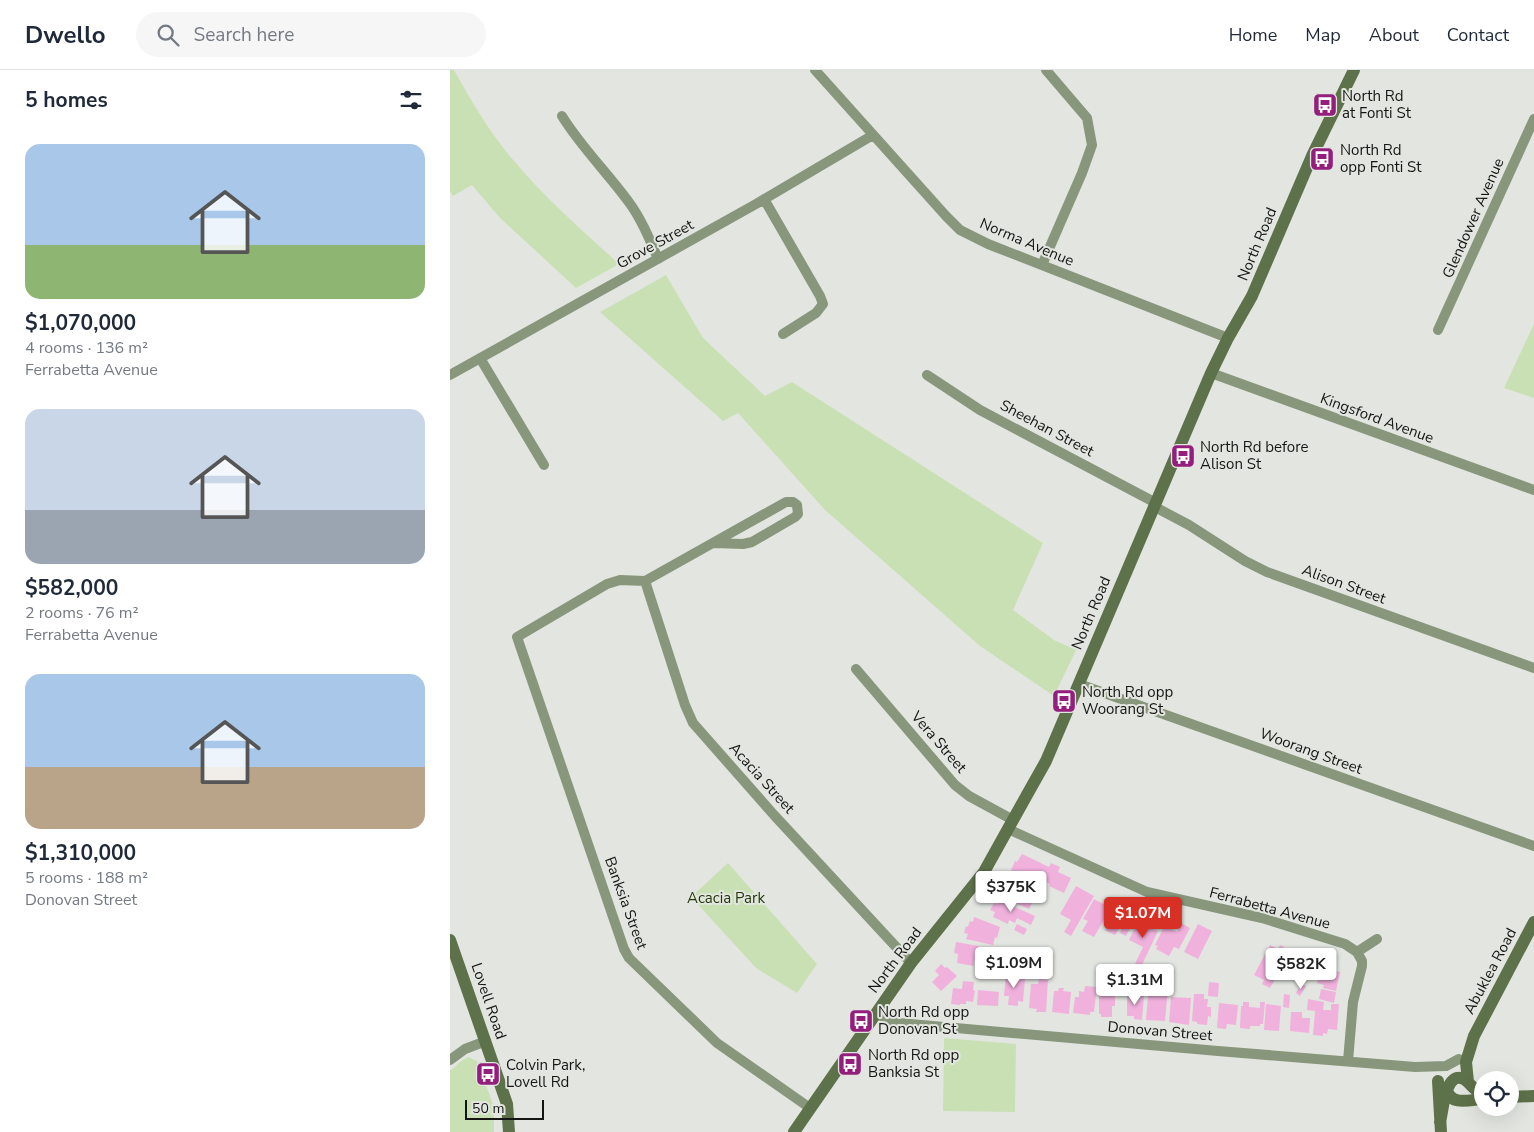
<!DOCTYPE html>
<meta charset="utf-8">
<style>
:root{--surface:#fff;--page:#f6f6f7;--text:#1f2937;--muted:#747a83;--line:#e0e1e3;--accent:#d93025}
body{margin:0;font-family:"Nunito Sans",sans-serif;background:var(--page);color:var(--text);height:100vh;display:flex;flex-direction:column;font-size:19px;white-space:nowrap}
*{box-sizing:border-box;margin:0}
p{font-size:16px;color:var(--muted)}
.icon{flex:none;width:28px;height:28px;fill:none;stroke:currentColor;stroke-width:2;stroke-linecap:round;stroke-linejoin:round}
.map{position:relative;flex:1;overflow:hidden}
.side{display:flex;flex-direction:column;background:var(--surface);width:450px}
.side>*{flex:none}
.controls{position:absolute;left:1024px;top:1001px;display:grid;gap:10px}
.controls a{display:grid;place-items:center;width:45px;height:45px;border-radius:50%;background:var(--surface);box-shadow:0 5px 20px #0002;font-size:25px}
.scale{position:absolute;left:15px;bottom:12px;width:79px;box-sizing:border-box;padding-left:5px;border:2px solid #151614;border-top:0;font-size:14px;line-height:18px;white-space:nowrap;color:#151614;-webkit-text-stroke:4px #e3e6e0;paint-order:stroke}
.price{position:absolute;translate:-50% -42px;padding:0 11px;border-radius:5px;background:#fff;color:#222;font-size:16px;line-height:32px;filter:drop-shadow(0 1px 2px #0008)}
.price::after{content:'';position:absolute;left:50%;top:30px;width:15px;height:11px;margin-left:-8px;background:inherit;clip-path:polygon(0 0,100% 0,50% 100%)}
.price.on{background:var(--accent);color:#fff}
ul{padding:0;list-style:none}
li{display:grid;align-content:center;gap:10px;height:265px;padding:0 25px}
li span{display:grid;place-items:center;height:155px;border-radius:15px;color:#555}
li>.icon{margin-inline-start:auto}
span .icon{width:90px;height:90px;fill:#fffc;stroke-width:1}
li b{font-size:21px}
h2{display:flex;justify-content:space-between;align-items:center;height:60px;padding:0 25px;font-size:21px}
header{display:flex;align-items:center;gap:30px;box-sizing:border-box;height:70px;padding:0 25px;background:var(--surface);border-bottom:1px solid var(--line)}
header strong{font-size:24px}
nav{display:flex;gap:28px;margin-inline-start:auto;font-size:18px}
.search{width:350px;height:45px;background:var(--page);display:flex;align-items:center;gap:12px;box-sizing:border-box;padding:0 18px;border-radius:28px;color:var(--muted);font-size:19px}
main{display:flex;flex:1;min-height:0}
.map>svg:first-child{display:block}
</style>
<header>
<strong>Dwello</strong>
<div class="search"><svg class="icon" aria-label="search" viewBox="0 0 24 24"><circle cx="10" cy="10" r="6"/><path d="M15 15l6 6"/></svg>Search here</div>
<nav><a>Home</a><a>Map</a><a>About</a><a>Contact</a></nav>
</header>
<main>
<section class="side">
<h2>5 homes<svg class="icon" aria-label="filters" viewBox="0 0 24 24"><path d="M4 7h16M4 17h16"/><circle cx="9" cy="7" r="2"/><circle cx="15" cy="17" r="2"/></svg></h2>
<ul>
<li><span style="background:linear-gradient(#a9c7e8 65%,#8fb573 0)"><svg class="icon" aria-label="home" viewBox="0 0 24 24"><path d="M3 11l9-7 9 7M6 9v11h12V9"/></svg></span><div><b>$1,070,000</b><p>4 rooms · 136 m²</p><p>Ferrabetta Avenue</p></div></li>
<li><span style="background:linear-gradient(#c9d6e8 65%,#9aa5b1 0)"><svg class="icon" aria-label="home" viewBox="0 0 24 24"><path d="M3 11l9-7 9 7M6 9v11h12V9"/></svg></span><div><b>$582,000</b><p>2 rooms · 76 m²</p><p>Ferrabetta Avenue</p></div></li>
<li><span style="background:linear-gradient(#a9c7e8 60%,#b9a48a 0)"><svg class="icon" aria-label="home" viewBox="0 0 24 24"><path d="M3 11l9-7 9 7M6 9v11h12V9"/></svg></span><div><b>$1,310,000</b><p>5 rooms · 188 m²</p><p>Donovan Street</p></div></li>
</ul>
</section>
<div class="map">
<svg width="1084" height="1062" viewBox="0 0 1084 1062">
<rect width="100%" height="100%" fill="#e3e6e0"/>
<path fill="#c9e0b5" d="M 0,0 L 4,0 C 22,32 41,65 65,92 C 97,130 133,161 169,194 L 126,218 L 50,148 L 22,115 L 3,126 L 0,121 Z
M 216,205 L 253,268 L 315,326 L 342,312 L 593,473 L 563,540 L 604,570 L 626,580 L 604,626 L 530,576 L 375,440 L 288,343 L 273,351 L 150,242 Z
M 1084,254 L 1084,328 L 1054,318 Z
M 278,793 L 367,894 L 347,923 L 306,898 L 241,827 Z
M 494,968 L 566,974 L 565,1042 L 493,1041 Z
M 18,987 L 27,991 L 44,1037 L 44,1062 L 0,1062 L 0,1001 L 10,992 Z"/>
<path fill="#f0b1dd" d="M 572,784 L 599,797 L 601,793 L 610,797 L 608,802 L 621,808 L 614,823 L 599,816 L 600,814 L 594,811 L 592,814 L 583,810 L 582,813 L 562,802 L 563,801 L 561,800 L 565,791 L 567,792 Z
M 555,812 L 586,825 L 579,839 L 549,826 Z
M 626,816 L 644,826 L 621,866 L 614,862 L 621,850 L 610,844 Z
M 644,829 L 661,838 L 644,867 L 632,861 L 638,851 L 633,849 Z
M 549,830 L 585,846 L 581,855 L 567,848 L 565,853 L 559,850 L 558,854 L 543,847 L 545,842 L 540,840 L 544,833 L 547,834 Z
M 667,837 L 686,846 L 676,866 L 670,863 L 672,858 L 670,857 L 665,865 L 655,860 Z
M 692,844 L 699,848 L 696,853 L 701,855 L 700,858 L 708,861 L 690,899 L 684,896 L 693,877 L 679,870 Z
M 524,847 L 550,857 L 547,868 L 545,867 L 543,875 L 516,869 L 518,864 L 514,863 L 516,856 L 518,857 L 520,851 L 523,852 Z
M 731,853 L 740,858 L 729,879 L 724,877 L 719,886 L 706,879 L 708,876 L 705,875 L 715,855 L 727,862 Z
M 567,854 L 577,859 L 574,865 L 564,860 Z
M 748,854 L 762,861 L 748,889 L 734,882 Z
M 506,872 L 529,876 L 528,879 L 531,879 L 529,892 L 524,891 L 524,896 L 507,893 L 508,884 L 504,883 Z
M 820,875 L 828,879 L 830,875 L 834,877 L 832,881 L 839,885 L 820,918 L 812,914 L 814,910 L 804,905 Z
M 555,883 L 564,884 L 563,895 L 553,894 Z
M 849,887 L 861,893 L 850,912 L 834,904 L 840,888 L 847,892 Z
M 491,894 L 495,898 L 497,897 L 507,906 L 491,921 L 482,912 L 489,905 L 485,901 Z
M 871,895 L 884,897 L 884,901 L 890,902 L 886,921 L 873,918 L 874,915 L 867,913 Z
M 579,896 L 586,896 L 585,908 L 578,908 Z
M 556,902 L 566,903 L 566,908 L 575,909 L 573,932 L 568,931 L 568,936 L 558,935 L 559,926 L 554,926 Z
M 589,909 L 598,910 L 596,942 L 586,942 L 587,939 L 579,938 L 581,914 L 588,914 Z
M 649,909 L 662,909 L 662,921 L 665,921 L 665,936 L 662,936 L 662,947 L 651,947 L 651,944 L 649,944 Z
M 513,911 L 524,912 L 523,920 L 525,921 L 523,932 L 516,931 L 516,934 L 510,934 L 510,935 L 501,934 L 503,918 L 512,919 Z
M 759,912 L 769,913 L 768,927 L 758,926 Z
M 851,914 L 856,916 L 850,926 L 846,923 Z
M 699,915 L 707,916 L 707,918 L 718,919 L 715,951 L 696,950 Z
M 635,916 L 647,917 L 644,942 L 640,942 L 640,945 L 623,943 L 625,927 L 629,927 L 629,921 L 634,922 Z
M 609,918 L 614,918 L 613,921 L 621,922 L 619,944 L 602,942 L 604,921 L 608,921 Z
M 871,919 L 886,922 L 884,933 L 869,929 Z
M 528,920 L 549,922 L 548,936 L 527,935 Z
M 677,922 L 686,923 L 686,926 L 694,926 L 692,950 L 684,949 L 684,946 L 677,946 Z
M 744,924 L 754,924 L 754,929 L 758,929 L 757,937 L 761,937 L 761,947 L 758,946 L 757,955 L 747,954 L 747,952 L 742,951 Z
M 834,924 L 840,925 L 839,938 L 833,937 Z
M 721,927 L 741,928 L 739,955 L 719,952 Z
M 858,929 L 874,932 L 873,940 L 881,940 L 881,934 L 889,934 L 887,960 L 878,959 L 877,964 L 873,963 L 873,966 L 863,965 L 865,941 L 857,940 Z
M 793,932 L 799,932 L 799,937 L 810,938 L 810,932 L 815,932 L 813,954 L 810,954 L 810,956 L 800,956 L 800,959 L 790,958 L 791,936 L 793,936 Z
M 769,933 L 788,935 L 786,955 L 777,954 L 776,959 L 767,958 Z
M 816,934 L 831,936 L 829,961 L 814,960 Z
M 841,942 L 852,942 L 852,948 L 860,948 L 859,963 L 840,961 Z"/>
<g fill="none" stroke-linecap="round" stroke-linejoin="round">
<path stroke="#88977c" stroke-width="10" d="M 365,0 L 496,146 L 510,160 L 538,174 L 778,268
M 112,46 C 131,77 157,102 178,131 C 191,148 200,170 208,189
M 314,129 L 370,226 L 373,234 L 366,243 L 333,264
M 592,195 L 632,103 L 642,75 L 637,48 L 596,0
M 988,260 L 1084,49
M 30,288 L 94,395
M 761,303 L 1084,420
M 0,305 L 306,134 L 423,65
M 477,305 L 530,340 L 706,433
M 705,437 L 739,455 L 795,491 L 817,502 L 1084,598
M 263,473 L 293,474 L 302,472 L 345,447 L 348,444 L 347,435 L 343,432 L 336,432 L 195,511 L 170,510 L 157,514 L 67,567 L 174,879 L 179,888 L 267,973 L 360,1038
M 195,511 L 235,635 L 243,653 L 324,745 L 461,893
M 406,599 L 505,715 L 519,726 L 563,750
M 629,614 L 1084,776
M 558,759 L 697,822 L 812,848 L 895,874 L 907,882
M 426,943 L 440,951 L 449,953 L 768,981 L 965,997 L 996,996 L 1009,989
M 0,990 L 15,979 L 36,971
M 898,991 L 903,932 L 912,896 L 912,891 L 907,882 L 927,869"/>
<path stroke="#5d714a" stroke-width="12" d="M 0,870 L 57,1034 L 59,1062
M 988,1011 L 991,1062
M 1018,1012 L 1016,992 L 1024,966 L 1084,852
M 997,1020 C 1001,1036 1019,1030 1032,1029
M 1060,1027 L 1084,1026
M 990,1052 C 993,1041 995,1000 1014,1009 C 1021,1013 1022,1020 1032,1023
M 344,1062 L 461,893 L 534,802 L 578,723 L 596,691 L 761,303 L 778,268 L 802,226 L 862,86 L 904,0"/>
</g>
<defs>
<symbol id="bus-square" viewBox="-11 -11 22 22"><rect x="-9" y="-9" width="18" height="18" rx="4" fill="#931e7c" stroke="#e3e6e0"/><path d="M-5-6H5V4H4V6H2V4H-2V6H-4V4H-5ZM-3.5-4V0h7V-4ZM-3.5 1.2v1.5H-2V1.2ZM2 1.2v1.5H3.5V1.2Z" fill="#fff"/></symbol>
</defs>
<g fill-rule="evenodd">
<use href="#bus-square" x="861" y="21" width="28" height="28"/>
<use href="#bus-square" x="858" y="75" width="28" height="28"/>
<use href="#bus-square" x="719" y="372" width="28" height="28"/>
<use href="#bus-square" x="600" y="617" width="28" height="28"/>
<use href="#bus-square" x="397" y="937" width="28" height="28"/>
<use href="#bus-square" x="386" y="980" width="28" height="28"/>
<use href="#bus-square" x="24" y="990" width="28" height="28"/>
</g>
<g text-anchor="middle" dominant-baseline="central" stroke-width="4" stroke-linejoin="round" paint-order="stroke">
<g font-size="15" fill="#151614" stroke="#e3e6e0" text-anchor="start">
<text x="892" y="26">North Rd<tspan x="892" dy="17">at Fonti St</tspan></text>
<text x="890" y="80">North Rd<tspan x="890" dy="17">opp Fonti St</tspan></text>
<text x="750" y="377">North Rd before<tspan x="750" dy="17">Alison St</tspan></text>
<text x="632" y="622">North Rd opp<tspan x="632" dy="17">Woorang St</tspan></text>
<text x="428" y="942">North Rd opp<tspan x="428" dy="17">Donovan St</tspan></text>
<text x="418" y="985">North Rd opp<tspan x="418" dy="17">Banksia St</tspan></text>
<text x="56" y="995">Colvin Park,<tspan x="56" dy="17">Lovell Rd</tspan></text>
</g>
<g font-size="15" fill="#151614" stroke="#e3e6e0">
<text transform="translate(1023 148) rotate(-66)">Glendower Avenue</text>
<text transform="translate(577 172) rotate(23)">Norma Avenue</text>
<text transform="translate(205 174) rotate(-29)">Grove Street</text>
<text transform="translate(807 174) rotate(-67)">North Road</text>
<text transform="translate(927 348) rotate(20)">Kingsford Avenue</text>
<text transform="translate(597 358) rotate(28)">Sheehan Street</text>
<text transform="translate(894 514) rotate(20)">Alison Street</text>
<text transform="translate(641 543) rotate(-67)">North Road</text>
<text transform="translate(489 672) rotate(49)">Vera Street</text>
<text transform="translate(861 681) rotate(20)">Woorang Street</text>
<text transform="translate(312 708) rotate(48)">Acacia Street</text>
<text transform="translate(176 833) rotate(70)">Banksia Street</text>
<text transform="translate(820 838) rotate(15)">Ferrabetta Avenue</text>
<text transform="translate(445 890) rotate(-53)">North Road</text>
<text transform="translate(1040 901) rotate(-62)">Abuklea Road</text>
<text transform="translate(39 931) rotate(71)">Lovell Road</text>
<text transform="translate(710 961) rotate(5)">Donovan Street</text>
</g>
<g font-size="15" fill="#24390b" stroke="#e3e6e0">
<text x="276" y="828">Acacia Park</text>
</g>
</g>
</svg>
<div class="controls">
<a><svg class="icon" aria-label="locate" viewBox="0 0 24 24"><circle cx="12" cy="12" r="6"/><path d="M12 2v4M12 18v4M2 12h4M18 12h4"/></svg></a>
</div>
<div class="scale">50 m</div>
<b class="price" style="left:561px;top:843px">$375K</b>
<b class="price on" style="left:693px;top:869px">$1.07M</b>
<b class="price" style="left:564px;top:919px">$1.09M</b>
<b class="price" style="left:851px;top:920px">$582K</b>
<b class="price" style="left:685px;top:936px">$1.31M</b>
</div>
</main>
